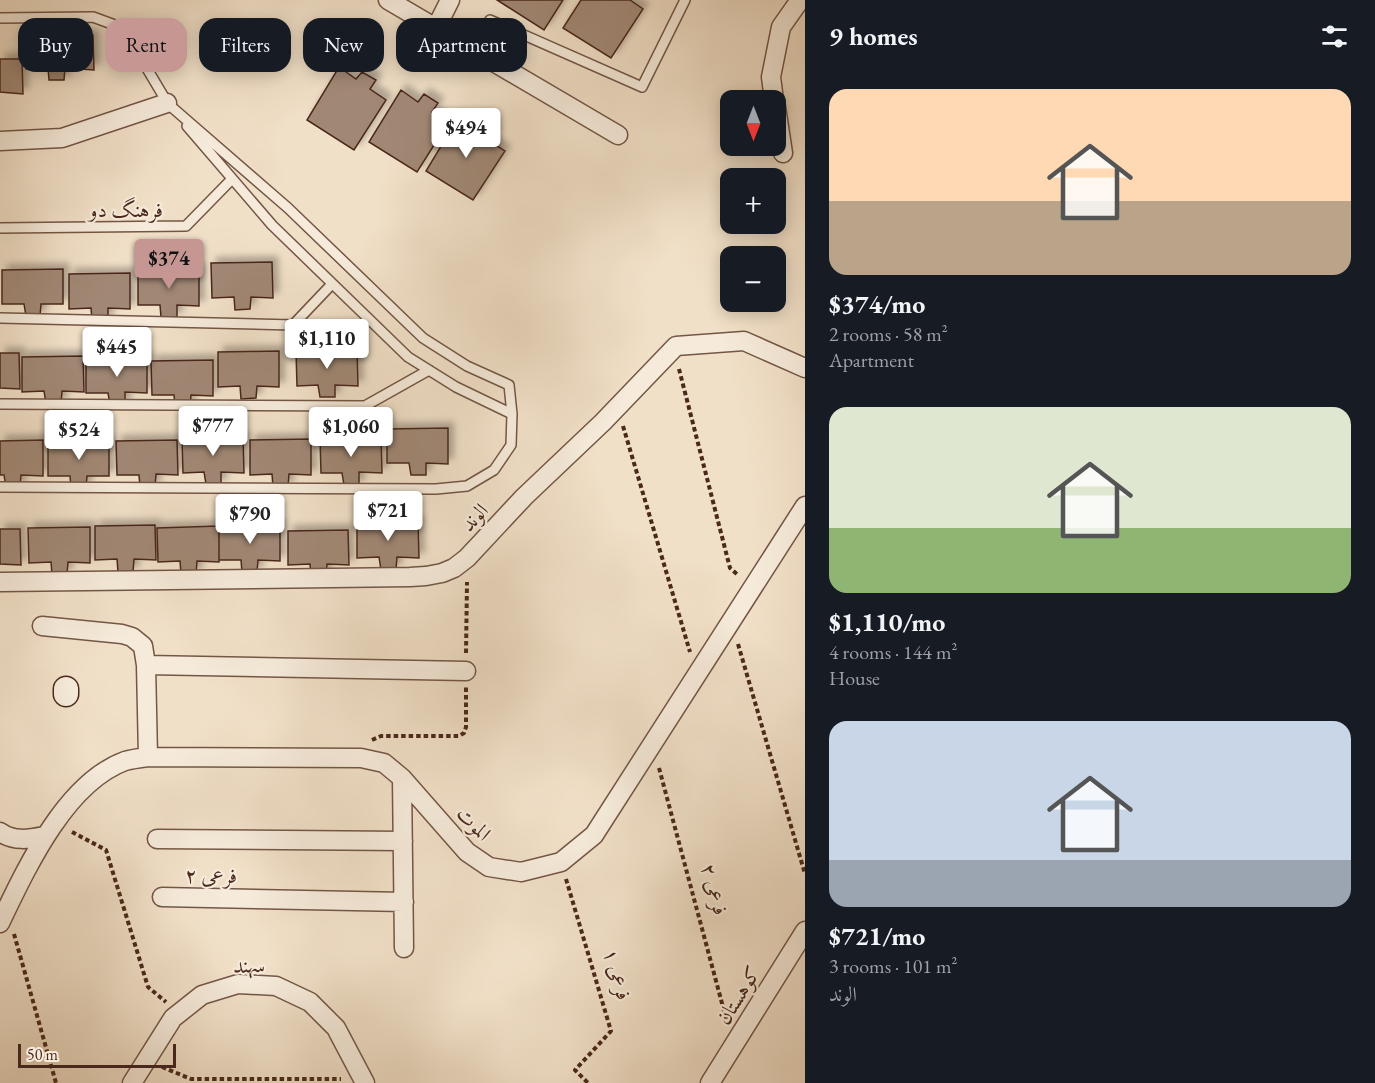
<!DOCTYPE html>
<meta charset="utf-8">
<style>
:root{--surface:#171b24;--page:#20242c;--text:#f1f3f6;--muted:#9ea1a6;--accent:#c59692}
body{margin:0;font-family:"EB Garamond",Amiri,serif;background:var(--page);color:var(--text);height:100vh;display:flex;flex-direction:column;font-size:22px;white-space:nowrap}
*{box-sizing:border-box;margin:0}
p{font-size:20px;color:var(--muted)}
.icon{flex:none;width:33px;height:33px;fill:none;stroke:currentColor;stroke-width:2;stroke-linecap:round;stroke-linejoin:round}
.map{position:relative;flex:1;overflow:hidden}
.details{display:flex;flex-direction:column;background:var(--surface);width:570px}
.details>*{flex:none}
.hud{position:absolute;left:18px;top:18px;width:570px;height:54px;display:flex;gap:12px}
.needle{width:39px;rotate:180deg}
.fabs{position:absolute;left:720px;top:90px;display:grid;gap:12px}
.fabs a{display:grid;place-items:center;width:66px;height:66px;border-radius:12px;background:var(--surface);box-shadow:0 3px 15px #0003;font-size:30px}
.scale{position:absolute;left:18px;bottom:15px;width:158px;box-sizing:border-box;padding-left:6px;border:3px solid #4a281b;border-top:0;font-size:16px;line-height:21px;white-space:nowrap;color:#4a281b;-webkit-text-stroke:4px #f6ebdb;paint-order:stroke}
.price{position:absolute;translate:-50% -51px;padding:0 14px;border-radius:6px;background:#fff;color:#222;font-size:20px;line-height:39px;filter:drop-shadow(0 2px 3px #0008)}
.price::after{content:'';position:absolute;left:50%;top:36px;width:18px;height:14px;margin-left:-9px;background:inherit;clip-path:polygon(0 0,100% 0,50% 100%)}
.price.on{background:var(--accent);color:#111}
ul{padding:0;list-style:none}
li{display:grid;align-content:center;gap:12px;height:318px;padding:0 24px}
li span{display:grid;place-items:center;height:186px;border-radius:18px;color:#555}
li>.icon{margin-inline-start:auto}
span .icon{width:108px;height:108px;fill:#fffc;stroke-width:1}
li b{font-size:26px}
h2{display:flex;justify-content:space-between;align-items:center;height:72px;padding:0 24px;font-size:26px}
.chip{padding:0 21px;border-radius:18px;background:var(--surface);box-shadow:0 3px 15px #0003;font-size:21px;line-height:54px}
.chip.on{background:var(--accent);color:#111}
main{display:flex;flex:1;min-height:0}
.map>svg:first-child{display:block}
</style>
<main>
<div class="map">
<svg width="805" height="1083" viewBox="0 0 805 1083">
<defs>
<filter id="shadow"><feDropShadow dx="5.5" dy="-5.5" stdDeviation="3" flood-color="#0004"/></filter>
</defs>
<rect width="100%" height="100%" fill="#f1e0c8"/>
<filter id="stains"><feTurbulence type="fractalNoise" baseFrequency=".00333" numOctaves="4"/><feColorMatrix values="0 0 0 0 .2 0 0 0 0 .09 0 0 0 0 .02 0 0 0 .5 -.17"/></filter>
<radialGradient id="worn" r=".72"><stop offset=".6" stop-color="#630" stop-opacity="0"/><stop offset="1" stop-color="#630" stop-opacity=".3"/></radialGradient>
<path fill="#a18875" stroke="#4a281b" stroke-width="1.5" filter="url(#shadow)" d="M 497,0 L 563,0 L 544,30 Z
M 581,0 L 630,0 L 643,9 L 611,58 L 563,28 Z
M 26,34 L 93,35 L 94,70 L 65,68 L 64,80 L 49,80 L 48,68 L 26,69 Z
M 0,59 L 22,59 L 23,94 L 0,92 Z
M 339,67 L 356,79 L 362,72 L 376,80 L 370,89 L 386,100 L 354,150 L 307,120 Z
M 401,90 L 418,102 L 424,94 L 438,103 L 432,112 L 448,123 L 417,172 L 369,142 Z
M 458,118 L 474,130 L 480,123 L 494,131 L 488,140 L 505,151 L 473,200 L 426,171 Z
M 272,262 L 273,298 L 251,297 L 250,309 L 235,310 L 234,297 L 212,298 L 211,263 Z
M 63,269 L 63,304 L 41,304 L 40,316 L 26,316 L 24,304 L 2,304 L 2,270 Z
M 199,270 L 199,306 L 177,305 L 177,317 L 161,317 L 160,305 L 138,305 L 138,271 Z
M 130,273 L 130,309 L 108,308 L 108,320 L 92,320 L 91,308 L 69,309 L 69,274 Z
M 357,350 L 358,386 L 335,385 L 335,397 L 320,397 L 318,385 L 297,386 L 296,351 Z
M 279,351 L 279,387 L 257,386 L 256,398 L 241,399 L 240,386 L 218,387 L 218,352 Z
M 0,353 L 19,353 L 20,389 L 0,388 Z
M 83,356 L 84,392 L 62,391 L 61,404 L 46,404 L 44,391 L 22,392 L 22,357 Z
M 147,358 L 147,393 L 125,392 L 125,405 L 110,405 L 108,393 L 86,393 L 86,359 Z
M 213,360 L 213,396 L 191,395 L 190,407 L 175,407 L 174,395 L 152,395 L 151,361 Z
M 448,428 L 448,464 L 426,463 L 426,475 L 411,475 L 409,463 L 387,463 L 387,429 Z
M 243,437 L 244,473 L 221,472 L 221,484 L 206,484 L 204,472 L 183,473 L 182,438 Z
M 381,438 L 382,473 L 359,472 L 359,485 L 344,485 L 342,473 L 321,473 L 320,439 Z
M 311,439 L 311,475 L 289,474 L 288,487 L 273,487 L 272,474 L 250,475 L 250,440 Z
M 43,440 L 43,476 L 21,475 L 20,487 L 6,487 L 4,475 L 0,475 L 0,441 Z
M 177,440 L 178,475 L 156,474 L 155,487 L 140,487 L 139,475 L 117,475 L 116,441 Z
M 109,441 L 109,476 L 87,476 L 86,488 L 71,488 L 70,476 L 48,476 L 48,442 Z
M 418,522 L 419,558 L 397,557 L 396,569 L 381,570 L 379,557 L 357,558 L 357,523 Z
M 155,525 L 156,560 L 134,559 L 133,572 L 118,572 L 117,559 L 95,560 L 95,526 Z
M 280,525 L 280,561 L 258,560 L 257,572 L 242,572 L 241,560 L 219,560 L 219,526 Z
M 219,526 L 219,562 L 197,561 L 196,574 L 181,574 L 180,561 L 158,562 L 157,528 Z
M 90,527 L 90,563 L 68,562 L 67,574 L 52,574 L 51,562 L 29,563 L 28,528 Z
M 0,529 L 20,529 L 21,565 L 0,564 Z
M 348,530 L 349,565 L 327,564 L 326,577 L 311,577 L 310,564 L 288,565 L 288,531 Z"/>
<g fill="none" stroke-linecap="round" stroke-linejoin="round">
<defs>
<path id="lane" d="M 0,18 L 93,17 L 123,28 L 168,104
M 490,20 L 642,87 L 685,0
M 187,126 L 272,225 L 408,357 L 456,387 L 512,414
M 0,228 L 186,226 L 232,179
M 0,318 L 293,325 L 332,284
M 0,404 L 365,406 L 429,370
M 0,487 L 436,489 L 467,486 L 494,470 L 511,445 L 512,414 L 509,385 L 467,366 L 423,338 L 288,208 L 167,103"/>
<path id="street" d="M 388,0 L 618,135
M 436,28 L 450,0
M 774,100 L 771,77 L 781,27 L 800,0
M 776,107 L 783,153
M 0,141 L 62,138 L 167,103
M 0,582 L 410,577 L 426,576 L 442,573 L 454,568 L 467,558 L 524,497 L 603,422 L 676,346 L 744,341 L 805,368
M 42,626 L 122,634 L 132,637 L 143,646 L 146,665 L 148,757
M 146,665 L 466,671
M 402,778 L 404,948
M 0,832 C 14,842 29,839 45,836
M 157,839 L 403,841
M 162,897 L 404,902
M 0,923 C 26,869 65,783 125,761 C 132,759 140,758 148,757 L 361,758 L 384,763 L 402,778 L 467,852 L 489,867 L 521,872 L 561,862 L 594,835 L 805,506
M 132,1083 L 173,1018 L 202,995 L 238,984 L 276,986 L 310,1002 L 336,1028 L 365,1083
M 710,1083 L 805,931"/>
<path id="secondary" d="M 66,689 L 66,694"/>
</defs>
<use href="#lane" stroke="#745646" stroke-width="12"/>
<use href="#street" stroke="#745646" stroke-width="21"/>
<use href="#secondary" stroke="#4a281b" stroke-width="27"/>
<path stroke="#4a281b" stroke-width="4" stroke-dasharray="4.5 3" stroke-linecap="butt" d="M 679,369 L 730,568 L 739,576
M 623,426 L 690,652
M 738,644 L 805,874
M 466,653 L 467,582
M 372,740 L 381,736 L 459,736 L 464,733 L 466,727 L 466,687
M 659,768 L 727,1022
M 72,832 L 106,850 L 148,987 L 166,1002
M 566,879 L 611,1031 L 575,1070 L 588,1083
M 14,934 L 56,1083
M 162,1067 L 191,1079 L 341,1079"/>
<use href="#lane" stroke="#f6ebdb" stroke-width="9"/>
<use href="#street" stroke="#f6ebdb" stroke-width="18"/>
<use href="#secondary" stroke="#f6ebdb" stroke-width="24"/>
</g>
<g text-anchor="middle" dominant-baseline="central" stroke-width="4.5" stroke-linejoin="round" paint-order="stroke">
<g font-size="21" fill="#4a281b" stroke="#f6ebdb">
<text x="126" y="209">فرهنگ دو</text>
<text transform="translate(474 517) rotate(-47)">الوند</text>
<text transform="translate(474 823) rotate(45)">الموت</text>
<text transform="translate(211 875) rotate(1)">فرعی ۲</text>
<text transform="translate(715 889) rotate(75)">فرعی ۲</text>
<text transform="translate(249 965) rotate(-2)">سهند</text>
<text transform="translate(618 974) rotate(74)">فرعی ۱</text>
<text transform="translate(738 995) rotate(-58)">کوهستان</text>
</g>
</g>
<rect width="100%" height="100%" filter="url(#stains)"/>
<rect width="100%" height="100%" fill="url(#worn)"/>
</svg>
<div class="fabs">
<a><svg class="needle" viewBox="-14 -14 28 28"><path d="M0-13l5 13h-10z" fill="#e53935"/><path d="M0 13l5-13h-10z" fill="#9ea1a6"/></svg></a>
<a>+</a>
<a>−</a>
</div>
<div class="scale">50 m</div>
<b class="price" style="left:466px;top:159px">$494</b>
<b class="price on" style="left:169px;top:290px">$374</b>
<b class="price" style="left:327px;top:370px">$1,110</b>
<b class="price" style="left:117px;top:378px">$445</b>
<b class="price" style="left:213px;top:457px">$777</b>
<b class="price" style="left:351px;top:458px">$1,060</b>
<b class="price" style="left:79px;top:461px">$524</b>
<b class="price" style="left:388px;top:542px">$721</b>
<b class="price" style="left:250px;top:545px">$790</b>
<div class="hud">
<a class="chip">Buy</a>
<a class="chip on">Rent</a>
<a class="chip">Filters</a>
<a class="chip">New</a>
<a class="chip">Apartment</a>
</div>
</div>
<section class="details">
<h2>9 homes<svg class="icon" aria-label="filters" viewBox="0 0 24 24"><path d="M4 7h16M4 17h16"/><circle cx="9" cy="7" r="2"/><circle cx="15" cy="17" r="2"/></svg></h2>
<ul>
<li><span style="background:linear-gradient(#ffd9b3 60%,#b9a48a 0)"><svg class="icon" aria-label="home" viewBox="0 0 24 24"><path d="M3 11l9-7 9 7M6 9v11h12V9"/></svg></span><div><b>$374/mo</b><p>2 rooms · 58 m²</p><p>Apartment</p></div></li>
<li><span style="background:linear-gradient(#dfe7d0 65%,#8fb573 0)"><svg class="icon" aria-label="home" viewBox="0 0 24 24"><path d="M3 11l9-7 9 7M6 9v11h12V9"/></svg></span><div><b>$1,110/mo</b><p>4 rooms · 144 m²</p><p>House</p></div></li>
<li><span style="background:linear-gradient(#c9d6e8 75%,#9aa5b1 0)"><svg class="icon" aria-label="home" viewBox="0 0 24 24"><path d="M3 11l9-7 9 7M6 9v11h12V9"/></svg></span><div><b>$721/mo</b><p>3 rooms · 101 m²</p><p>الوند</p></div></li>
</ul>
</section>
</main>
